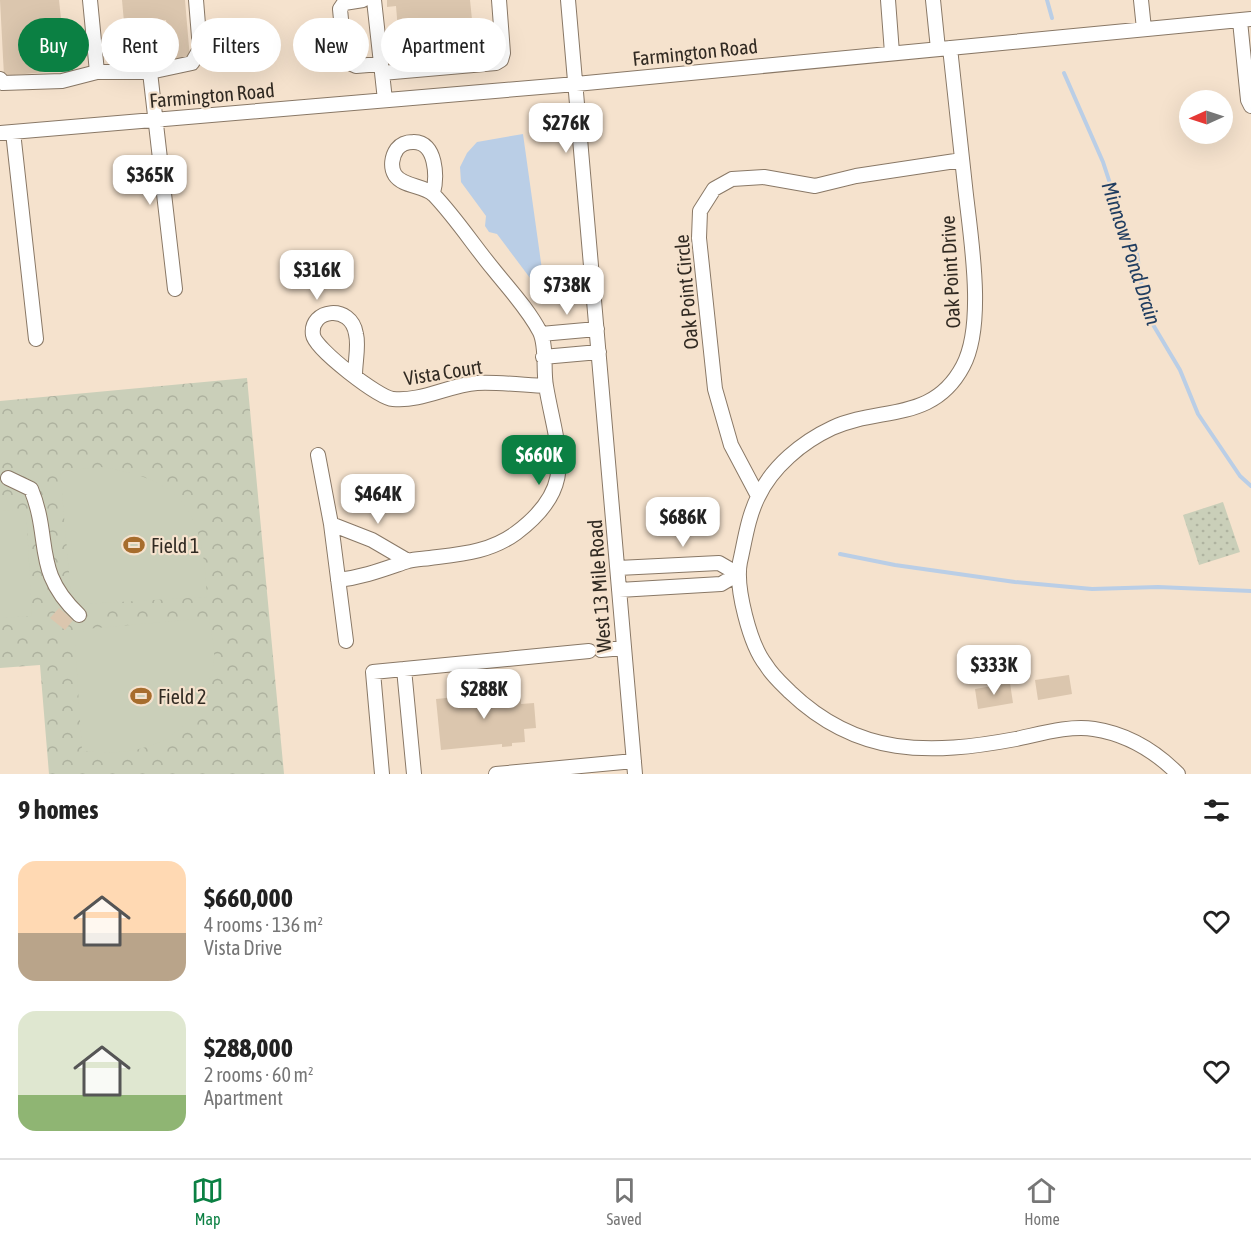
<!DOCTYPE html>
<meta charset="utf-8">
<style>
:root{--surface:#fff;--page:#f6f6f6;--text:#222;--muted:#767676;--line:#e0e0e0;--accent:#0b8043}
body{margin:0;font-family:"Asap Condensed",sans-serif;background:var(--page);color:var(--text);height:100vh;display:flex;flex-direction:column;font-size:22px;white-space:nowrap}
*{box-sizing:border-box;margin:0}
p{font-size:20px;color:var(--muted)}
.icon{flex:none;width:33px;height:33px;fill:none;stroke:currentColor;stroke-width:2;stroke-linecap:round;stroke-linejoin:round}
.map{position:relative;height:774px;overflow:hidden}
.side{display:flex;flex-direction:column;background:var(--surface);flex:1}
.side>*{flex:none}
.banner{position:absolute;left:18px;top:18px;width:600px;height:54px;display:flex;gap:12px}
.needle{width:39px;rotate:267deg}
.buttons{position:absolute;left:1179px;top:90px;display:grid;gap:12px}
.buttons a{display:grid;place-items:center;width:54px;height:54px;border-radius:50%;background:var(--surface);box-shadow:0 6px 24px #0002;font-size:30px}
.price{position:absolute;translate:-50% -51px;padding:0 14px;border-radius:12px;background:#fff;color:#222;font-size:20px;line-height:39px;filter:drop-shadow(0 2px 3px #0008)}
.price::after{content:'';position:absolute;left:50%;top:36px;width:18px;height:14px;margin-left:-9px;background:inherit;clip-path:polygon(0 0,100% 0,50% 100%)}
.price.active{background:var(--accent);color:#fff}
ul{padding:0;list-style:none}
li{display:flex;align-items:center;gap:18px;height:150px;padding:0 18px}
li span{display:grid;place-items:center;flex:none;width:168px;height:120px;border-radius:18px;color:#555}
li>.icon{margin-inline-start:auto}
span .icon{width:72px;height:72px;fill:#fffc;stroke-width:1}
li b{font-size:26px}
h2{display:flex;justify-content:space-between;align-items:center;height:72px;padding:0 18px;font-size:26px}
.chip{padding:0 21px;border-radius:27px;background:var(--surface);box-shadow:0 6px 24px #0002;font-size:21px;line-height:54px}
.chip.active{background:var(--accent);color:#fff}
.menu{display:flex;justify-content:space-around;align-items:center;height:84px;border-top:2px solid var(--line);background:var(--surface);font-size:16px;color:var(--muted)}
.menu a{display:grid;justify-items:center;gap:3px}
.menu .active{color:var(--accent)}
.map>svg:first-child{display:block}
</style>
<div class="map">
<svg width="1251" height="774" viewBox="0 0 1251 774">
<defs>
<pattern id="grass-dots" width="8" height="8" patternUnits="userSpaceOnUse" patternTransform="scale(1.5)"><rect width="8" height="8" fill="#cacfb9"/><path d="M2 2h.1M6 6h.1" fill="none" stroke="#aeb29f" stroke-width="1.8" stroke-linecap="round"/></pattern>
<pattern id="park-crowns" width="20" height="18" patternUnits="userSpaceOnUse" patternTransform="scale(1.5)"><rect width="20" height="18" fill="#cacfb9"/><path d="M2 6a3 3 0 1 1 6 0M12 15a3 3 0 1 1 6 0" fill="none" stroke="#aeb29f"/></pattern>
</defs>
<rect width="100%" height="100%" fill="#f5e2cd"/>
<path fill="url(#grass-dots)" d="M 1223,502 L 1240,552 L 1199,565 L 1183,515 Z"/>
<path fill="url(#park-crowns)" d="M 247,378 L 284,774 L 49,774 L 40,665 L 0,668 L 0,401 Z"/>
<path fill="#cacfb9" d="M 101,467 C 188,480 203,515 207,597 L 84,604 L 71,595 L 60,471 Z
M 26,509 L 32,616 L 0,618 L 0,511 Z
M 209,618 C 211,631 215,646 214,659 C 214,669 209,681 206,690 C 185,745 137,757 82,751 L 75,643 L 85,629 Z"/>
<path fill="#bacee6" d="M 523,134 L 544,284 L 540,286 L 533,282 L 497,234 L 489,232 L 485,226 L 486,216 L 461,182 L 460,167 L 467,153 L 477,142 Z"/>
<g fill="none" stroke-linecap="round" stroke-linejoin="round">
<path stroke="#bacee6" stroke-width="4" d="M 1047,0 L 1052,18
M 1064,73 L 1103,162 L 1127,235 L 1137,254 L 1143,295 L 1152,323 L 1180,370 L 1198,414 L 1240,476 L 1251,486
M 840,554 L 895,565 L 1015,582 L 1092,589 L 1158,587 L 1251,591"/>
</g>
<path fill="#dbc6ae" fill-rule="evenodd" d="M 0,0 L 59,0 L 62,28 L 69,27 L 71,49 L 64,50 L 66,70 L 4,76 ZM 38,32 L 40,51 L 23,52 L 21,33 Z
M 122,0 L 185,0 L 190,59 L 128,65 L 126,45 L 119,46 L 117,22 L 124,22 ZM 166,20 L 168,40 L 151,41 L 149,22 Z
M 387,0 L 470,0 L 476,59 L 401,66 L 396,6 L 387,7 Z
M 252,23 L 253,36 L 241,38 L 240,24 Z
M 241,46 L 243,70 L 227,72 L 225,47 Z
M 59,608 L 73,620 L 65,630 L 50,618 Z
M 1069,675 L 1072,694 L 1038,700 L 1035,680 Z
M 1010,683 L 1013,703 L 978,709 L 975,689 Z
M 508,689 L 508,692 L 520,691 L 521,704 L 534,703 L 536,728 L 524,729 L 525,742 L 512,743 L 512,746 L 502,747 L 502,744 L 441,750 L 436,699 L 497,693 L 497,691 Z"/>
<g fill="none" stroke-linecap="round" stroke-linejoin="round">
<defs>
<path id="minor" d="M 90,0 L 97,72
M 363,0 L 344,3 L 340,9 L 345,61 L 356,66 L 381,64
M 374,0 L 385,100
M 568,0 L 635,774
M 888,0 L 892,53
M 933,0 L 938,49
M 1141,0 L 1144,29
M 1240,21 L 1248,100 L 1251,106
M 950,48 C 955,94 960,140 965,186 C 970,234 986,323 963,366 C 933,423 880,406 832,428 C 802,442 772,467 758,497 C 748,517 745,540 740,562 C 735,587 750,645 766,665 C 772,675 782,684 790,692 C 858,757 930,755 1016,739 C 1040,734 1070,725 1094,729 C 1127,734 1155,751 1178,774
M 150,72 L 192,63 L 200,49 L 196,0
M 382,73 L 496,63 L 501,60 L 503,53 L 499,0
M 0,79 L 3,83 L 62,81 L 97,72 L 150,72 L 175,289
M 13,132 L 36,339
M 0,133 L 576,84 L 1251,19
M 541,334 L 597,329
M 543,357 L 599,352
M 355,375 C 355,362 359,346 356,334 C 351,303 309,309 313,335 C 315,349 379,398 393,399 C 421,402 449,385 477,383 C 500,382 524,385 546,386
M 318,455 L 331,524 L 346,641
M 8,478 L 31,489 C 52,540 32,571 79,615
M 758,496 L 731,445 L 715,389 L 699,238 L 700,211 L 714,189 L 732,179 L 764,177 L 815,186 L 856,176 L 962,160
M 331,524 L 372,540 L 408,561
M 618,568 L 719,563 L 738,574 L 721,584 L 619,590
M 338,580 C 364,577 384,569 408,561 C 415,559 423,559 430,558 C 462,554 490,552 516,533 C 579,486 557,451 546,386 C 543,370 547,347 540,332 C 528,309 510,290 494,270 C 474,246 456,218 434,195 C 424,185 403,187 395,175 C 390,167 392,156 397,149 C 401,144 406,142 413,142 C 437,141 437,178 433,193
M 601,650 L 623,648
M 404,669 L 414,774
M 382,774 L 373,672 L 589,651
M 496,774 L 634,761"/>
</defs>
<use href="#minor" stroke="#897866" stroke-width="16"/>
<use href="#minor" stroke="#fff" stroke-width="14"/>
</g>
<defs>
<symbol id="stadium-bare" viewBox="-9 -9 18 18"><path d="M0-5a6.5 5 0 1 0 0 10a6.5 5 0 1 0 0-10ZM-3.5-1.8h7v3.6h-7Z" fill="#a76d2d" stroke="#f5e2cd" stroke-width="2.5" paint-order="stroke"/></symbol>
</defs>
<g fill-rule="evenodd">
<use href="#stadium-bare" x="119" y="530" width="30" height="30"/>
<use href="#stadium-bare" x="126" y="681" width="30" height="30"/>
</g>
<g text-anchor="middle" dominant-baseline="central" stroke-width="4.5" stroke-linejoin="round" paint-order="stroke">
<g font-size="20" fill="#312a22" stroke="#f5e2cd">
<text transform="translate(695 52) rotate(-6)">Farmington Road</text>
<text transform="translate(212 95) rotate(-5)">Farmington Road</text>
<text transform="translate(950 272) rotate(-93)">Oak Point Drive</text>
<text transform="translate(686 292) rotate(-95)">Oak Point Circle</text>
<text transform="translate(443 372) rotate(-9)">Vista Court</text>
<text transform="translate(599 586) rotate(-94)">West 13 Mile Road</text>
</g>
<g font-size="20" fill="#312a22" stroke="#f5e2cd" text-anchor="start">
<text x="151" y="545">Field 1</text>
<text x="158" y="696">Field 2</text>
</g>
<g font-size="21" font-style="italic" fill="#203d60" stroke="#f5e2cd">
<text transform="translate(1132 253) rotate(72)">Minnow Pond Drain</text>
</g>
</g>
</svg>
<div class="buttons">
<a><svg class="needle" viewBox="-14 -14 28 28"><path d="M0-13l5 13h-10z" fill="#e53935"/><path d="M0 13l5-13h-10z" fill="#767676"/></svg></a>
</div>
<b class="price" style="left:566px;top:154px">$276K</b>
<b class="price" style="left:150px;top:206px">$365K</b>
<b class="price" style="left:317px;top:301px">$316K</b>
<b class="price" style="left:567px;top:316px">$738K</b>
<b class="price active" style="left:539px;top:486px">$660K</b>
<b class="price" style="left:378px;top:525px">$464K</b>
<b class="price" style="left:683px;top:548px">$686K</b>
<b class="price" style="left:994px;top:696px">$333K</b>
<b class="price" style="left:484px;top:720px">$288K</b>
<div class="banner">
<a class="chip active">Buy</a>
<a class="chip">Rent</a>
<a class="chip">Filters</a>
<a class="chip">New</a>
<a class="chip">Apartment</a>
</div>
</div>
<section class="side">
<h2>9 homes<svg class="icon" aria-label="filters" viewBox="0 0 24 24"><path d="M4 7h16M4 17h16"/><circle cx="9" cy="7" r="2"/><circle cx="15" cy="17" r="2"/></svg></h2>
<ul>
<li><span style="background:linear-gradient(#ffd9b3 60%,#b9a48a 0)"><svg class="icon" aria-label="home" viewBox="0 0 24 24"><path d="M3 11l9-7 9 7M6 9v11h12V9"/></svg></span><div><b>$660,000</b><p>4 rooms · 136 m²</p><p>Vista Drive</p></div><svg class="icon" aria-label="heart" viewBox="0 0 24 24"><path d="M12 20l-8-8c-3-5 5-10 8-4 3-6 11-1 8 4z"/></svg></li>
<li><span style="background:linear-gradient(#dfe7d0 70%,#8fb573 0)"><svg class="icon" aria-label="home" viewBox="0 0 24 24"><path d="M3 11l9-7 9 7M6 9v11h12V9"/></svg></span><div><b>$288,000</b><p>2 rooms · 60 m²</p><p>Apartment</p></div><svg class="icon" aria-label="heart" viewBox="0 0 24 24"><path d="M12 20l-8-8c-3-5 5-10 8-4 3-6 11-1 8 4z"/></svg></li>
</ul>
</section>
<nav class="menu">
<a class="active"><svg class="icon" aria-label="map" viewBox="0 0 24 24"><path d="M3 6l6-2 6 2 6-2v14l-6 2-6-2-6 2zM9 4v14M15 6v14"/></svg>Map</a>
<a><svg class="icon" aria-label="saved" viewBox="0 0 24 24"><path d="M7 4h10v16l-5-4-5 4z"/></svg>Saved</a>
<a><svg class="icon" aria-label="home" viewBox="0 0 24 24"><path d="M3 11l9-7 9 7M6 9v11h12V9"/></svg>Home</a>
</nav>
